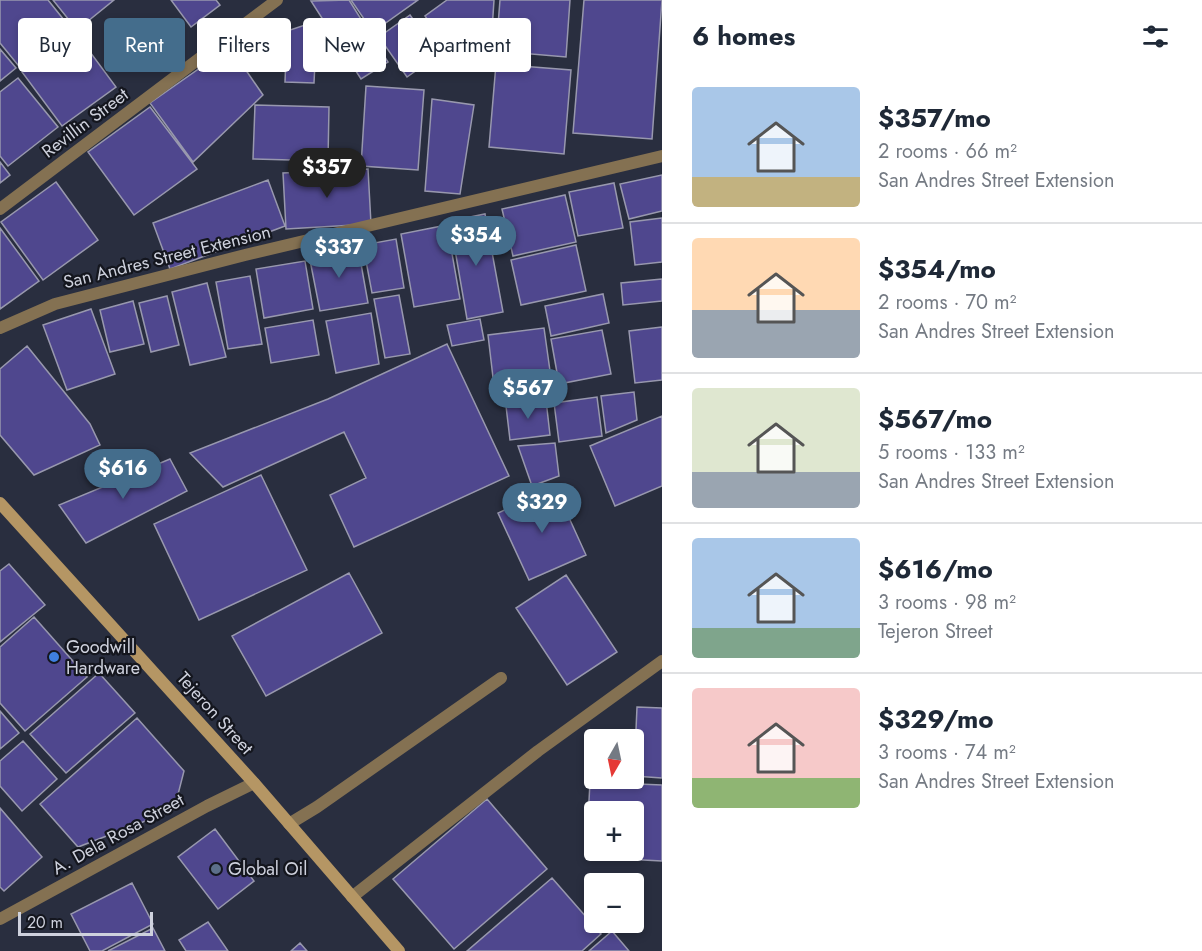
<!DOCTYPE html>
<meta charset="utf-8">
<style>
:root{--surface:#fff;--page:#f2f2f3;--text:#1f2937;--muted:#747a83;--line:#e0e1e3;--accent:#446d8c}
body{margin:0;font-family:Jost,sans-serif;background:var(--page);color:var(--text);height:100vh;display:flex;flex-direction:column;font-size:22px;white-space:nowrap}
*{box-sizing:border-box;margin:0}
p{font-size:20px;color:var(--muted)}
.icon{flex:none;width:33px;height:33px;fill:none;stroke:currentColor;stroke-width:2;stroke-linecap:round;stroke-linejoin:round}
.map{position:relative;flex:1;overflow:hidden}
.panel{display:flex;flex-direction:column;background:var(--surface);width:540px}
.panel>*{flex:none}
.top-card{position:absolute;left:18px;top:18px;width:554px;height:54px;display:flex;gap:12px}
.needle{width:39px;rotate:189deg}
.buttons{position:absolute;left:584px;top:729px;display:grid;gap:12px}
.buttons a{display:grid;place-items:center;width:60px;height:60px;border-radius:6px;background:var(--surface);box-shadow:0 3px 9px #0003;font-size:30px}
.scale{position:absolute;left:18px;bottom:15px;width:135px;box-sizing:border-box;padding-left:6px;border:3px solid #ced1dd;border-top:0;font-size:16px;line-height:21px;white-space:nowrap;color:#ced1dd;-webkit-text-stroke:4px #14161e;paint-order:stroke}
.price{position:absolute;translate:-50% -51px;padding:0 14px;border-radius:21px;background:var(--accent);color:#fff;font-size:20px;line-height:39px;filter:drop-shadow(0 2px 3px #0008)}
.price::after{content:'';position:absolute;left:50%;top:36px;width:18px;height:14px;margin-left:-9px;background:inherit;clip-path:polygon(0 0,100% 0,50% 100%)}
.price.selected{background:#222;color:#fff}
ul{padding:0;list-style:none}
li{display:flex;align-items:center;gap:18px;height:150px;padding:0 30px}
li+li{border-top:2px solid var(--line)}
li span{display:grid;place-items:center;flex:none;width:168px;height:120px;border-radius:6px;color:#555}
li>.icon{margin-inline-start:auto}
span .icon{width:72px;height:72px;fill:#fffc;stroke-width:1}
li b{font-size:26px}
h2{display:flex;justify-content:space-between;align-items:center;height:72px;padding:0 30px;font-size:26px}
.chip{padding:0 21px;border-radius:6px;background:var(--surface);box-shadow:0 3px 9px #0003;font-size:21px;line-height:54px}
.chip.selected{background:var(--accent);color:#fff}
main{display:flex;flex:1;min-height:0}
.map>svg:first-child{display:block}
</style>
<main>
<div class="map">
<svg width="662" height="951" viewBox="0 0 662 951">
<rect width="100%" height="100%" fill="#292e3f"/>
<path fill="#4f478e" stroke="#9898ae" stroke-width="1.5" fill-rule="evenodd" d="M 0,0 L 48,0 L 68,25 L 18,65 L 0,43 Z
M 53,0 L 114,0 L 77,30 Z
M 171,0 L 216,0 L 220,5 L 191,27 Z
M 349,0 L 388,62 L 361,79 L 311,1 Z
M 351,0 L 418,0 L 373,32 Z
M 447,0 L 494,0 L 491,46 L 458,63 L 425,16 Z
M 500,0 L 570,0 L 566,57 L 496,51 Z
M 584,0 L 662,0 L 652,139 L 573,133 Z
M 410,15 L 438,55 L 407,77 L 379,37 Z
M 317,21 L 314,83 L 285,82 L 287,31 Z
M 76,33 L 116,87 L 62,126 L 22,72 Z
M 230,47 L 263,95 L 193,162 L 150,103 Z
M 0,49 L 16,68 L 0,81 Z
M 496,64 L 571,70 L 564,154 L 489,147 Z
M 18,78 L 58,127 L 8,166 L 0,156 L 0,92 Z
M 366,86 L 424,90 L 418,170 L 361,166 Z
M 432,99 L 474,105 L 460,194 L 425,191 Z
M 255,105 L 329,107 L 328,161 L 253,159 Z
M 150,107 L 197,169 L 134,215 L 88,152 Z
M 0,162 L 10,175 L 0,183 Z
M 368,169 L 371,224 L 286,229 L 283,173 Z
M 662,175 L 662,211 L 629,219 L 620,184 Z
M 268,180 L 285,226 L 170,269 L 153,223 Z
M 56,182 L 98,240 L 43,280 L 1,222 Z
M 614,183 L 623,228 L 578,236 L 569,192 Z
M 565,195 L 576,242 L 513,256 L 502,209 Z
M 485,214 L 503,312 L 467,319 L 450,221 Z
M 662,218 L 662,262 L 635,265 L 630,222 Z
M 447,225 L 460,299 L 414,307 L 401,234 Z
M 0,228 L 39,281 L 0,309 Z
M 396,239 L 404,288 L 372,293 L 363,245 Z
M 576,245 L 586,291 L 521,305 L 511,260 Z
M 358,247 L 368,303 L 320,311 L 309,255 Z
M 305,261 L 313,309 L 264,318 L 256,269 Z
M 250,276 L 262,344 L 228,349 L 216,282 Z
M 662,279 L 662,301 L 623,305 L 621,283 Z
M 207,283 L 226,357 L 190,365 L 172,292 Z
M 603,294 L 609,323 L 551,336 L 545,306 Z
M 399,295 L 410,354 L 385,358 L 374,299 Z
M 167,296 L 179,345 L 151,352 L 139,303 Z
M 133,301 L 144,344 L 110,352 L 100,310 Z
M 91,309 L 115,374 L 67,390 L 43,325 Z
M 371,313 L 379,364 L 336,373 L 326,321 Z
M 480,319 L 484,340 L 452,346 L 447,325 Z
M 313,320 L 319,355 L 271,363 L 265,328 Z
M 662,327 L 662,380 L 635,383 L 629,331 Z
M 544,328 L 551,378 L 494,386 L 488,335 Z
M 602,330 L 611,374 L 559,384 L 551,339 Z
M 447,344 L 509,476 L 354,547 L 330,495 L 366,478 L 344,432 L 223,487 L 190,453 L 328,399 Z
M 27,346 L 90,424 L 100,445 L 34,475 L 0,435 L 0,369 Z
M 634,392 L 637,420 L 606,433 L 601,396 Z
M 597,397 L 602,436 L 559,442 L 554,403 Z
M 546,400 L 550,435 L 510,440 L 506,406 Z
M 662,416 L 662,486 L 615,506 L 590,446 Z
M 555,443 L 559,476 L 532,486 L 518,446 Z
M 170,459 L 187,491 L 86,543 L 59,505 Z
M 261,475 L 307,570 L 199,620 L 154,524 Z
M 555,487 L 586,555 L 529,580 L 498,513 Z
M 9,564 L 45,605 L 0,642 L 0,571 Z
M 349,573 L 382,633 L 266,696 L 232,636 Z
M 566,575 L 617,652 L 567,685 L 516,608 Z
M 34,617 L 87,677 L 25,731 L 0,703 L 0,647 Z
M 99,673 L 135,713 L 66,773 L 30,734 Z
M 637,707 L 662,708 L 662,778 L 634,776 Z
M 0,711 L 19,733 L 0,749 Z
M 137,718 L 184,771 L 174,810 L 78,847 L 40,804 Z
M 23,741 L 57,779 L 22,811 L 0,786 L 0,761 Z
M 590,782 L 662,785 L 662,861 L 586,857 ZM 594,812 L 633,812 L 633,850 L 594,850 Z
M 487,799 L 547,869 L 454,949 L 393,879 Z
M 0,808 L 42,857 L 4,891 L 0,887 Z
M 215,829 L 254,881 L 218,909 L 178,857 Z
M 552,878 L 601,934 L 582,951 L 467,951 Z
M 132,883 L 153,924 L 102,951 L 90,951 L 71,914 Z
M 208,922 L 228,951 L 186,951 L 179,940 Z
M 153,928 L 165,951 L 108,951 Z
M 612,931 L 629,951 L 589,951 Z
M 300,943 L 307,951 L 291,951 Z"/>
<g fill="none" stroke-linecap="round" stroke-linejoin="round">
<path stroke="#847152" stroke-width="12" d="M 289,824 L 317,807 L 501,678
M 352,897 L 538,751 L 662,661"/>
<path stroke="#847152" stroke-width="12" d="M 0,209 L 277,0
M 0,328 L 55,304 L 245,255 L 662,156
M 0,919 L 207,806 L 254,783"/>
<path stroke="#b59664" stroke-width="12" d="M 0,503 L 254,783 L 399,951"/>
</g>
<circle fill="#3f7fe0" stroke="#14161e" stroke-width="2" cx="54" cy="657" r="6"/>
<circle fill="#5c6f8a" stroke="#14161e" stroke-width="2" cx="216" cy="869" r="6"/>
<g text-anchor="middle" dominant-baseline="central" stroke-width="4.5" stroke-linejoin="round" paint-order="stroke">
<g font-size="18" fill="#ced1dd" stroke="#14161e">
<text transform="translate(85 123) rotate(-37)">Revillin Street</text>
<text transform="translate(167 257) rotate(-14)">San Andres Street Extension</text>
<text transform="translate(215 713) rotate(48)">Tejeron Street</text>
<text transform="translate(118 834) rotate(-29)">A. Dela Rosa Street</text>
</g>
<g font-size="18" fill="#ced1dd" stroke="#14161e" text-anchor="start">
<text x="66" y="647">Goodwill<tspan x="66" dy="21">Hardware</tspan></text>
<text x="228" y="869">Global Oil</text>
</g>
</g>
</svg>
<div class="buttons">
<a><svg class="needle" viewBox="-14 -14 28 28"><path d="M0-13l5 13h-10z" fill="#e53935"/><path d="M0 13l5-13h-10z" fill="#747a83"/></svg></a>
<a>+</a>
<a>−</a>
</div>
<div class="scale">20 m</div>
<b class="price selected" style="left:327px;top:199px">$357</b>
<b class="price" style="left:476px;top:267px">$354</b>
<b class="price" style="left:339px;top:279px">$337</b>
<b class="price" style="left:528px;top:420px">$567</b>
<b class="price" style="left:123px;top:500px">$616</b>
<b class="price" style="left:542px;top:534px">$329</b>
<div class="top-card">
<a class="chip">Buy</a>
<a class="chip selected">Rent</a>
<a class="chip">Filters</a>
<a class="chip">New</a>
<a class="chip">Apartment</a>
</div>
</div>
<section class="panel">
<h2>6 homes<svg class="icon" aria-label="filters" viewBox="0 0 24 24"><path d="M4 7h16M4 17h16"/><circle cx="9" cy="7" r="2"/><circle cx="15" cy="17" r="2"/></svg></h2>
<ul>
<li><span style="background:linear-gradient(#a9c7e8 75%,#c2b280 0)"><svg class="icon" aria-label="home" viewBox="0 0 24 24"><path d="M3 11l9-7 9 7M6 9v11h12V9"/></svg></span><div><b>$357/mo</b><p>2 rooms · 66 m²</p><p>San Andres Street Extension</p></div></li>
<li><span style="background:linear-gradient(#ffd9b3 60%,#9aa5b1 0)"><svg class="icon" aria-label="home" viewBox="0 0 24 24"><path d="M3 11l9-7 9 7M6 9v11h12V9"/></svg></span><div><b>$354/mo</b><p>2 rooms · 70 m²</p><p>San Andres Street Extension</p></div></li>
<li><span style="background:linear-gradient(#dfe7d0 70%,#9aa5b1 0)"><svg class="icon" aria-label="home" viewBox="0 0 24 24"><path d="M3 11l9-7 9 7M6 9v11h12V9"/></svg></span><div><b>$567/mo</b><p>5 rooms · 133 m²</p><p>San Andres Street Extension</p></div></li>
<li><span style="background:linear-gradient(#a9c7e8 75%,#7fa58c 0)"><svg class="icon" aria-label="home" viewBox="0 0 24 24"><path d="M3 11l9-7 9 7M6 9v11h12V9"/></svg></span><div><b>$616/mo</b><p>3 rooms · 98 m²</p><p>Tejeron Street</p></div></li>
<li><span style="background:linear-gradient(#f6c9c9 75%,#8fb573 0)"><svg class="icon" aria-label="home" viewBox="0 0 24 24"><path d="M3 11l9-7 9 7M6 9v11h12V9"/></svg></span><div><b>$329/mo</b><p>3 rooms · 74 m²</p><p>San Andres Street Extension</p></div></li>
</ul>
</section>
</main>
